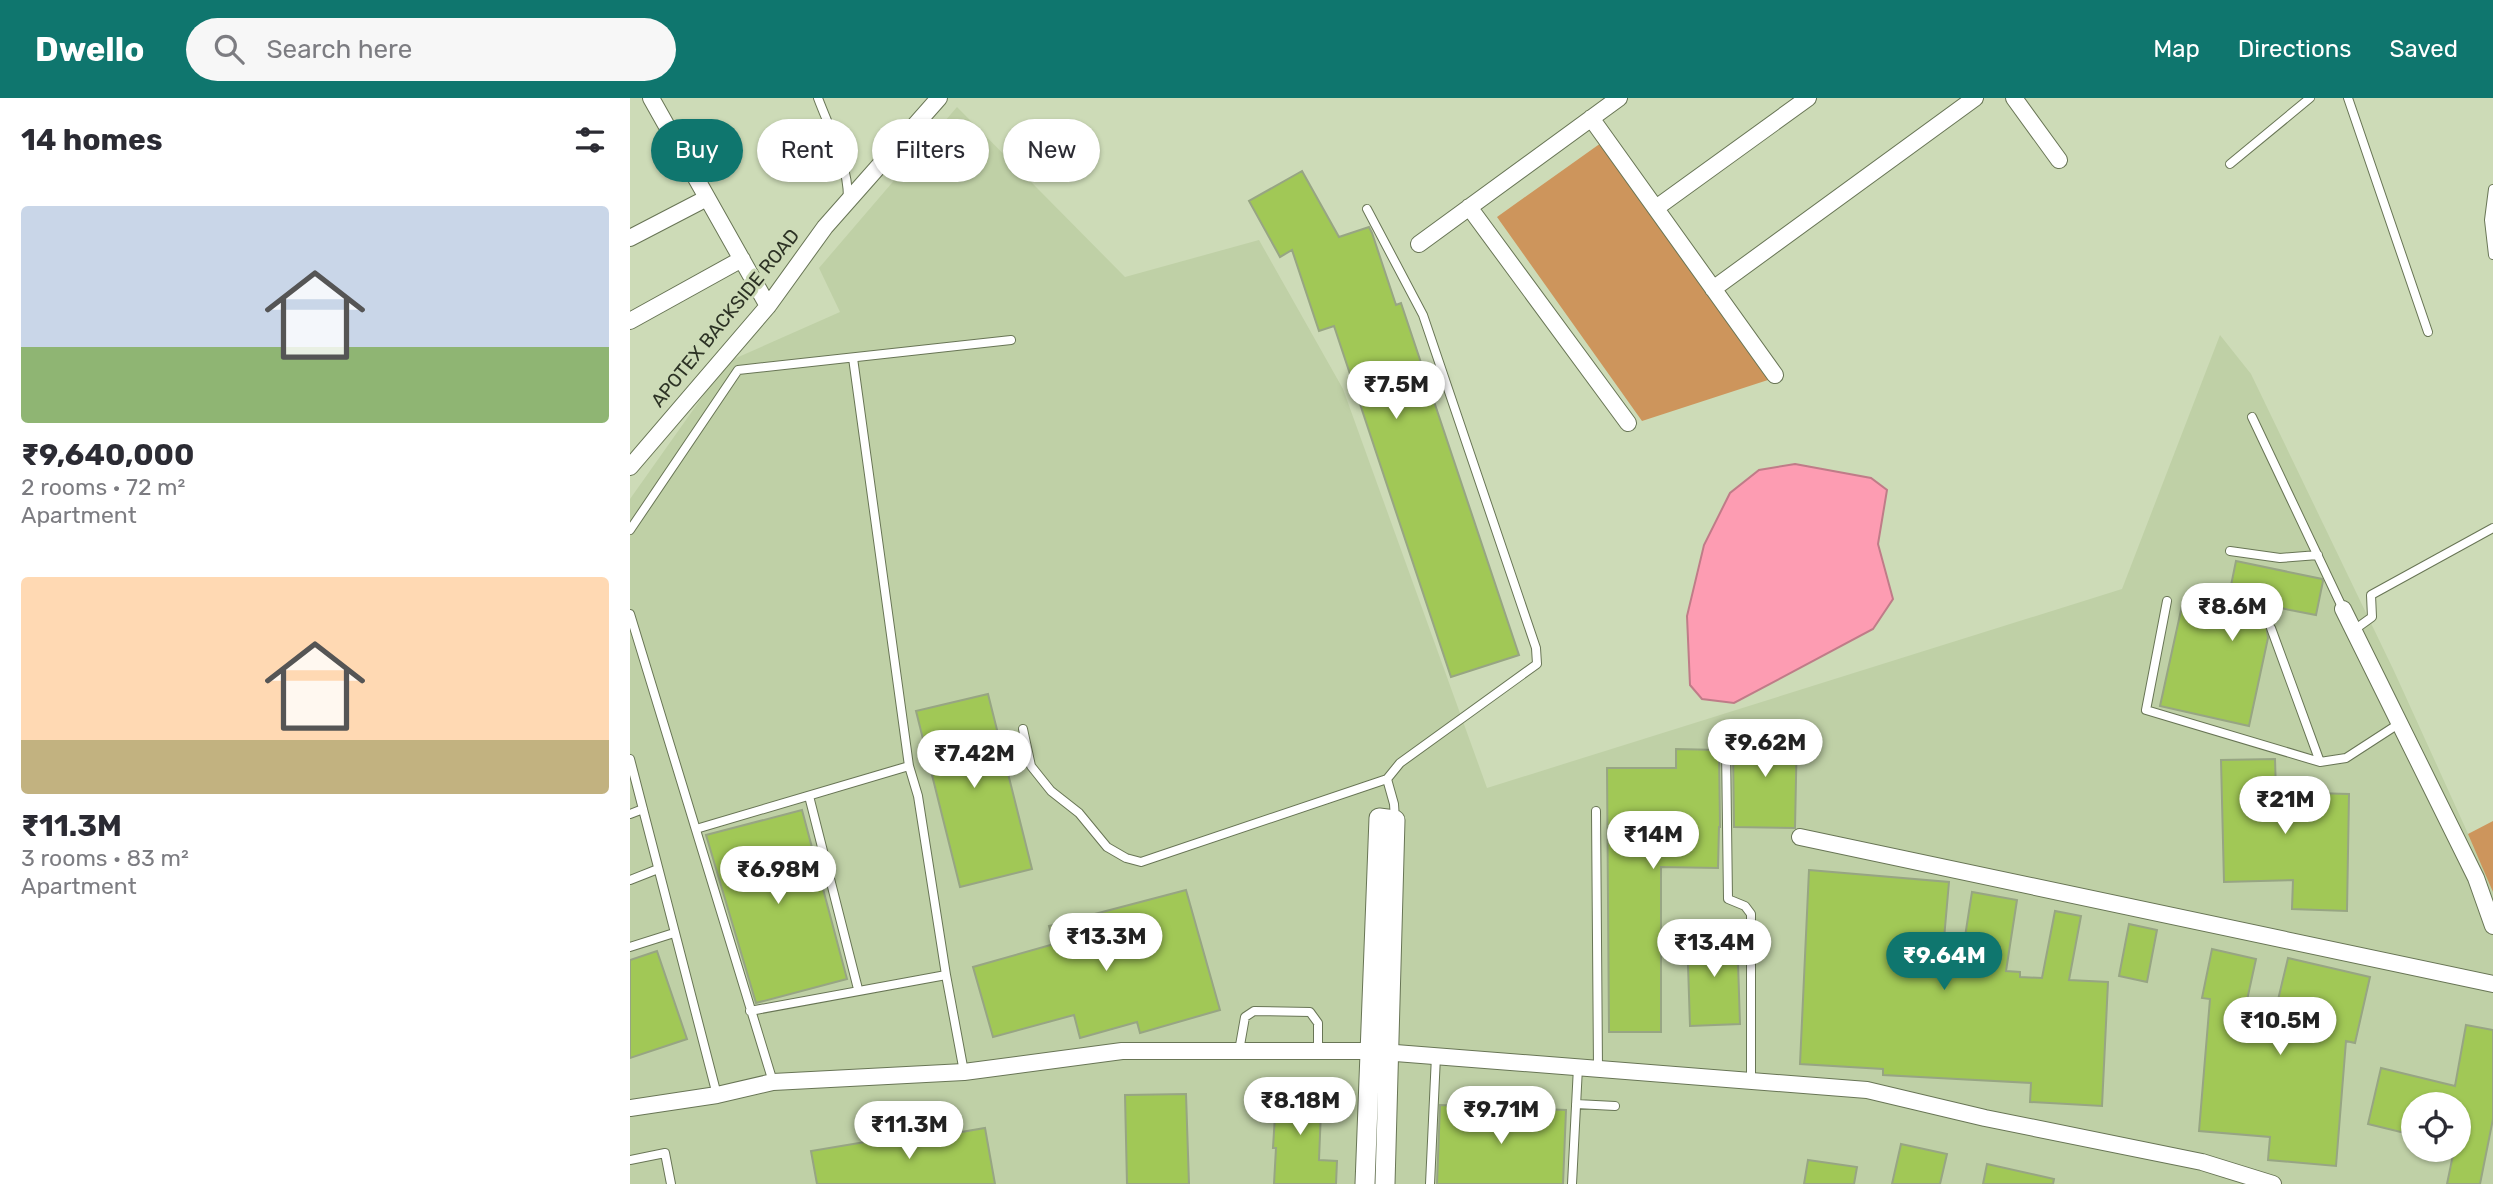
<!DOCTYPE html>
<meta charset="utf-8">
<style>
:root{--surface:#fff;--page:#f7f7f7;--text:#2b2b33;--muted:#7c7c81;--accent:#0f766e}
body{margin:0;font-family:Rubik,sans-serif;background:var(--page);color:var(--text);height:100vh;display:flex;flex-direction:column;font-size:26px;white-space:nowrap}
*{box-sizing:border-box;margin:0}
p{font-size:23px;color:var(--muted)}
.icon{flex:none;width:38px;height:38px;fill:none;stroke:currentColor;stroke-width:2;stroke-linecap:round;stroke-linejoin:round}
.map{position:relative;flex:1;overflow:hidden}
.side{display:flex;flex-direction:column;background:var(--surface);width:630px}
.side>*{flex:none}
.guide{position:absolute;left:21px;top:21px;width:665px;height:63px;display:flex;gap:14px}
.fabs{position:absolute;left:1771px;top:994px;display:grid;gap:14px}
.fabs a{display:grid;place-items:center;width:70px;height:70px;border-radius:50%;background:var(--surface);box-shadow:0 2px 5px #0004;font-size:35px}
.price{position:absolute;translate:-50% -60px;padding:0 16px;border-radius:24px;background:#fff;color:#222;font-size:23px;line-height:46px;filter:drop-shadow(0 2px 4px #0008)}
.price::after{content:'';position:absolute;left:50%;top:42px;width:21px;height:16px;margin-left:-10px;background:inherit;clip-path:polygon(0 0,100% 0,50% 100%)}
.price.selected{background:var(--accent);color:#fff}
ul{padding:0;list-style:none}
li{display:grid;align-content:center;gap:14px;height:371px;padding:0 21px}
li span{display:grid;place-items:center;height:217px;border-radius:7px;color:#555}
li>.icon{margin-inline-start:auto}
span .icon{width:126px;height:126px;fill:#fffc;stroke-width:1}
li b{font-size:30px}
h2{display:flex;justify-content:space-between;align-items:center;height:84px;padding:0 21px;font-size:30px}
.pill{padding:0 24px;border-radius:32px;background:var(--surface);box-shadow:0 2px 5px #0004;font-size:24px;line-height:63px}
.pill.selected{background:var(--accent);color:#fff}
header{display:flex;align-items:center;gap:42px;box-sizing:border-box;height:98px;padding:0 35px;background:var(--accent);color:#fff}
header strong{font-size:33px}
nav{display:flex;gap:38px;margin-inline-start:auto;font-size:24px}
.search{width:490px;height:63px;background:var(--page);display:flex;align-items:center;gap:18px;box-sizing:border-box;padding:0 24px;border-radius:38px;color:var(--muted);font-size:26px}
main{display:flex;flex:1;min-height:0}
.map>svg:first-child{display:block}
</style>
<header>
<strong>Dwello</strong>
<div class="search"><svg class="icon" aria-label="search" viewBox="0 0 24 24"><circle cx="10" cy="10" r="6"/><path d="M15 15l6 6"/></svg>Search here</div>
<nav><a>Map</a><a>Directions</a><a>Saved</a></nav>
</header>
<main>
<section class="side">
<h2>14 homes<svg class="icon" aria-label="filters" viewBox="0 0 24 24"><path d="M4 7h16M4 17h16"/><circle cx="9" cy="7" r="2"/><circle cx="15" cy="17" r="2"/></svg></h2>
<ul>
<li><span style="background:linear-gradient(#c9d6e8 65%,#8fb573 0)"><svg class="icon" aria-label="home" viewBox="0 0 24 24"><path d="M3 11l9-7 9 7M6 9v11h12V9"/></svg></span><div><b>₹9,640,000</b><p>2 rooms · 72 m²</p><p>Apartment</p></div></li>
<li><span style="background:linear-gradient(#ffd9b3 75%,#c2b280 0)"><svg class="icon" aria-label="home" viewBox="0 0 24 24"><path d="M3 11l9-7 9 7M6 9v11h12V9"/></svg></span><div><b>₹11.3M</b><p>3 rooms · 83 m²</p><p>Apartment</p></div></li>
</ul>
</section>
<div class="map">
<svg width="1863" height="1086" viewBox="0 0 1863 1086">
<rect width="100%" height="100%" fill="#cddbb7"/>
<path fill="#bfd0a6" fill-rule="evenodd" d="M 327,9 L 495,179 L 629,142 L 713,291 L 857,690 L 1492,491 L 1590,237 L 1621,276 L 1764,573 L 1860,784 L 1863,794 L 1863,1086 L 0,1086 L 0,401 L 97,264 L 210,214 L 189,170 ZM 1783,1006 L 1829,1006 L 1829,1052 L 1783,1052 Z"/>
<path fill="#cd955c" d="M 971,45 L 1141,281 L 1012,323 L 867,119 Z
M 1863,723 L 1863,794 L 1838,736 Z"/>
<path fill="#fd9cb2" stroke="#bf7c88" stroke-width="2" d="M 1165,366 L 1241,380 L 1257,392 L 1248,446 L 1263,501 L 1243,531 L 1104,605 L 1072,601 L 1060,587 L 1057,518 L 1074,447 L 1100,395 L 1129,372 Z"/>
<path fill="#a1c856" stroke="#97a583" stroke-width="2" d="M 672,73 L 709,139 L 739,129 L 742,135 L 766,207 L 771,205 L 889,557 L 821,579 L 704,228 L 689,233 L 662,152 L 650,159 L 619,103 Z
M 1606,463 L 1692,481 L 1693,483 L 1686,517 L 1645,509 L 1642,524 L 1636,526 L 1638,540 L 1619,628 L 1530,608 L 1553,503 L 1596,512 Z
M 358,596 L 402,771 L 330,789 L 286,613 Z
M 1109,631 L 1167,632 L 1165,730 L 1104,729 L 1103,652 L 1109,652 Z
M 1046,651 L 1089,652 L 1090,729 L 1089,729 L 1088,770 L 1031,769 L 1031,934 L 979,934 L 977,670 L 1046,670 Z
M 1645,661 L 1646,694 L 1719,696 L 1717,813 L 1662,811 L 1663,782 L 1594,784 L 1591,662 Z
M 172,712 L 217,881 L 126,905 L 76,737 Z
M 1179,772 L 1319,784 L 1311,875 L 1329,877 L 1342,794 L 1387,802 L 1376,873 L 1390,874 L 1390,879 L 1412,880 L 1425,813 L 1451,818 L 1439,882 L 1478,884 L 1472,1008 L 1400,1004 L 1401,985 L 1253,977 L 1253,971 L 1170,966 Z
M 556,792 L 590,912 L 510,935 L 507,924 L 450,940 L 444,917 L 363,939 L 343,869 L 424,846 L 419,828 Z
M 1499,826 L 1527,832 L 1517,884 L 1489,878 Z
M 1107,834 L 1110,926 L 1060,928 L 1057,836 Z
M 1582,851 L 1626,861 L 1612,925 L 1642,927 L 1658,860 L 1740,879 L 1725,945 L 1716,943 L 1706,1068 L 1638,1062 L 1640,1039 L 1569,1033 L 1580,901 L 1572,900 Z
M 27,853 L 57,941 L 0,960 L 0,862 Z
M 1836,927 L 1863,932 L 1863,1021 L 1850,1086 L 1817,1086 L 1824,1052 L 1829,1052 L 1829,1006 L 1783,1006 L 1783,1037 L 1738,1026 L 1751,970 L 1825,988 Z
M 647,985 L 692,988 L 689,1062 L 707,1063 L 706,1086 L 644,1086 L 646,1050 L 643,1050 Z
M 556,996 L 559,1086 L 497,1086 L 495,997 Z
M 810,1007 L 936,1012 L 933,1086 L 807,1086 Z
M 355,1030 L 365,1086 L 187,1086 L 181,1053 L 301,1033 L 302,1039 Z
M 1271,1046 L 1317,1056 L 1310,1086 L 1262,1086 Z
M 1178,1062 L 1227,1069 L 1224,1086 L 1174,1086 Z
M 1357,1066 L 1424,1081 L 1423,1086 L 1353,1086 Z"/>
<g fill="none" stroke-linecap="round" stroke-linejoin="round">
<defs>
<path id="service" d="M 188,0 C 200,32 218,66 218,100
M 1718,0 L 1798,234
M 1600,66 L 1680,0
M 1863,91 L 1859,122 L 1863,157
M 737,111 L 793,217 L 906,550 L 907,566 L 770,665 L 757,681 L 764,706 L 765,722
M 223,260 L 279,668 L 288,698 L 316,877 L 334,974
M 1622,319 L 1713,511
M 0,432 L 108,272 L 381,242
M 1600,453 L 1650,460 L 1688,457
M 1537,503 L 1516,612 L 1690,664 L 1716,660 L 1770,625
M 0,516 L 143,984
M 1641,530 L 1690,664
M 1724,532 L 1742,519 L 1741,497 L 1863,430
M 393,631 L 401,668 L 421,693 L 449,715 L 477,749 L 496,760 L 511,764 L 757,681
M 1096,650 L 1098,801 L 1115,808 L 1121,816 L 1121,983
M 0,661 L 87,997
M 179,698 L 228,891
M 966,713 L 968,970
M 0,716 L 13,711
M 66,731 L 279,668
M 0,782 L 28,771
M 0,849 L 44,835
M 120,913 L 316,877
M 609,953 L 615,919 L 624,913 L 680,914 L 688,925 L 688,952
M 946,1006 L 985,1008
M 0,1062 L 35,1055 L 41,1086
M 800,1086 L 806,958
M 942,1086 L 948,969"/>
<path id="minor" d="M 21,0 L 138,208
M 1384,0 L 1429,62
M 961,20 L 1145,277
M 839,109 L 998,325
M 1026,110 L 1178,0
M 0,140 L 77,100
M 789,146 L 989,0
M 1083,191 L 1345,0
M 0,223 L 112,161
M 0,369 L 138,208 L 195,129 L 309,0
M 1713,511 L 1846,780 L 1863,828
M 1170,739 L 1863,886
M 0,1010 L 87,997 L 143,984 L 334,974 L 492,953 L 740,953 L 1237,992 L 1355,1020 L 1572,1064 L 1643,1086"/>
<path id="tertiary" d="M 735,1086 L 749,720 L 765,722 L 755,1086"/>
</defs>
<use href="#service" stroke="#687555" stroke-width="10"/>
<use href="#minor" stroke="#687555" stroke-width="18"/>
<use href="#tertiary" stroke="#687555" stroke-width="21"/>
<use href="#service" stroke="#fff" stroke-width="8"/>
<use href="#minor" stroke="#fff" stroke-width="16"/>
<use href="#tertiary" stroke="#fff" stroke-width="19"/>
</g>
<g text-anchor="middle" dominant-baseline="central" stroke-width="6" stroke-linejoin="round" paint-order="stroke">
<g font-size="19" fill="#2d3325" stroke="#cddbb7">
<text transform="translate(95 220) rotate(-51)">APOTEX BACKSIDE ROAD</text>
</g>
</g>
</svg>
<div class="fabs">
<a><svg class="icon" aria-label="locate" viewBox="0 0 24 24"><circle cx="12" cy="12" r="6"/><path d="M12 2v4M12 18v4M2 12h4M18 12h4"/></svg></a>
</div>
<b class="price" style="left:766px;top:323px">₹7.5M</b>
<b class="price" style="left:1602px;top:545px">₹8.6M</b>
<b class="price" style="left:1135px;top:681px">₹9.62M</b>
<b class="price" style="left:344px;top:692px">₹7.42M</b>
<b class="price" style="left:1655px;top:738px">₹21M</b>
<b class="price" style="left:1023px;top:773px">₹14M</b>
<b class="price" style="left:148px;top:808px">₹6.98M</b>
<b class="price" style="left:476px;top:875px">₹13.3M</b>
<b class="price" style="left:1084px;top:881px">₹13.4M</b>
<b class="price selected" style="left:1314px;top:894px">₹9.64M</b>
<b class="price" style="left:1650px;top:959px">₹10.5M</b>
<b class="price" style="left:670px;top:1039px">₹8.18M</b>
<b class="price" style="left:871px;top:1048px">₹9.71M</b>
<b class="price" style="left:279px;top:1063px">₹11.3M</b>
<div class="guide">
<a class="pill selected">Buy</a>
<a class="pill">Rent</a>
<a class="pill">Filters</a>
<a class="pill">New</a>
</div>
</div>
</main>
